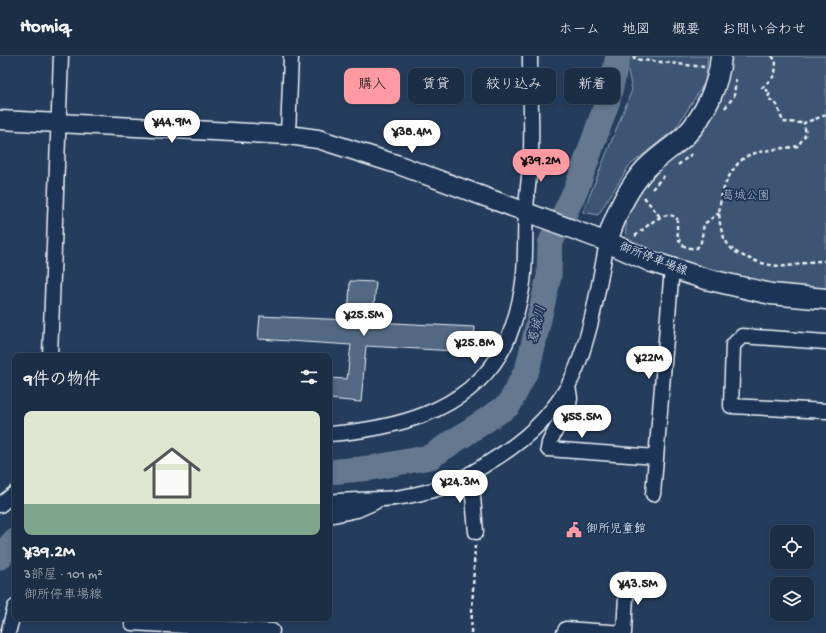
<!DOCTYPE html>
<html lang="ja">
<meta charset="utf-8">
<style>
:root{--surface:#1c2e46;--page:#293a51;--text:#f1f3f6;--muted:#a0a8b3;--line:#3a4a5f;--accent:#ff9aa2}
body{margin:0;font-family:"Gochi Hand","Klee One",sans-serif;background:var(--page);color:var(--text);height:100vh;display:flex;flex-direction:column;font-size:15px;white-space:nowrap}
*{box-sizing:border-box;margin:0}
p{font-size:13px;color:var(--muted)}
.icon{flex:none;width:22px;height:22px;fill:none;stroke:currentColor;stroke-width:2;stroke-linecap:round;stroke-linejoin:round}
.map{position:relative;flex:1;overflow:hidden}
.sheet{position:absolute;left:12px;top:297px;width:320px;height:268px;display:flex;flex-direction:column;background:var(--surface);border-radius:8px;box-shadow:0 2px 6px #0003,0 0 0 1px var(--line)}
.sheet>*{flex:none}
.banner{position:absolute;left:344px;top:12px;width:380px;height:36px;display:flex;gap:8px}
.tools{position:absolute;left:770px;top:469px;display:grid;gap:8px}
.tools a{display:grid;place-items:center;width:44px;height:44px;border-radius:8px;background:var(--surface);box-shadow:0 2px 6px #0003,0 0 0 1px var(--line);font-size:20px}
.price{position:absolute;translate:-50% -34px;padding:0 9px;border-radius:14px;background:#fff;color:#222;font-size:13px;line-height:26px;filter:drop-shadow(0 1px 2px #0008)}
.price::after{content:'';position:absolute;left:50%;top:24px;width:12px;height:9px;margin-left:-6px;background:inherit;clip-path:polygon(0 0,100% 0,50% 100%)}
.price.selected{background:var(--accent);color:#111}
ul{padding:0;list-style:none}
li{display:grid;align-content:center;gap:8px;height:212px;padding:0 12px}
li span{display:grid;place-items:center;height:124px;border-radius:8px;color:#555}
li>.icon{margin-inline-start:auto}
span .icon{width:72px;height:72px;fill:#fffc;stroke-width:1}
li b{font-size:17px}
h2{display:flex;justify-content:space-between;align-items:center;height:48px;padding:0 12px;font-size:17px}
.pill{padding:0 14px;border-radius:8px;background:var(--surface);box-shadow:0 2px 6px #0003,0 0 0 1px var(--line);font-size:14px;line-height:36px}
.pill.selected{background:var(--accent);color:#111}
header{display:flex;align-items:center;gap:24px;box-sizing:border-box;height:56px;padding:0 20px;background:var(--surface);border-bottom:1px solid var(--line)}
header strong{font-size:19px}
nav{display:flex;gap:22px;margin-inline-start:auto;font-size:14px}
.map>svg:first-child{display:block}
</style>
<header>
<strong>Homiq</strong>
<nav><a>ホーム</a><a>地図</a><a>概要</a><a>お問い合わせ</a></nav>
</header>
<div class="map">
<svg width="826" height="577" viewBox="0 0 826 577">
<rect width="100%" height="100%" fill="#253d5d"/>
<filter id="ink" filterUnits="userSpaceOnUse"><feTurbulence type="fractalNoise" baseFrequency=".025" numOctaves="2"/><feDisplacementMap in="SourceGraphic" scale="8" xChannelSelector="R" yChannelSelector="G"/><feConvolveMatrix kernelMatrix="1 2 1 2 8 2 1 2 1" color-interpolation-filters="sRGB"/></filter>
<g filter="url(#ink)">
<path fill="#3e5472" stroke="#93a2b5" d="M 626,0 L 708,0 L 705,26 L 676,72 L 629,110 L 598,159 L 583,156 L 632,34 L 626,5 Z
M 730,0 L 826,0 L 826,233 L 773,231 L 659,200 L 625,183 L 627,159 L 640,132 L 702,73 Z"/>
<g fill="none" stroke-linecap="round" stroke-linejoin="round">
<path stroke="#657890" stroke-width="25" d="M 329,416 L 371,412 L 430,401 L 509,349 L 528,311 L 549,220 L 550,188 L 577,131 L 608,44 L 618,0
M 0,501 L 15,484"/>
</g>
<path fill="#536782" stroke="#e8f1f8" d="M 350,225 L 376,226 L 373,266 L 475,271 L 473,296 L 366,290 L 361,346 L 329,343 L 329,322 L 347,323 L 351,289 L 258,283 L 260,260 L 348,264 Z"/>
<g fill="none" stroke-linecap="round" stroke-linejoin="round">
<defs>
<path id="minor" d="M 288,79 L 291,0
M 826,286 L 742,280 L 733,289 L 731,350 L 826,355
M 50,300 L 61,0
M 568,330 L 570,342 L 569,348 L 549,387 L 548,393 L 656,401
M 329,378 C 393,373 464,357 500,298 C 512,279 518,254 522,233 C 527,206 524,180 526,154 C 527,135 530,116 531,97 C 532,65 530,32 530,0
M 471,417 L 476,476
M 653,438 L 672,212
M 329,446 C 346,444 363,444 380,443 C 399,443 419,438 437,433 C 455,429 473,416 488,407 C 520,388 550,362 568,330 C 589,292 599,229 607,186
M 0,449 L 15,437
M 329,460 L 357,454 L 375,446
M 132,567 L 272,575
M 624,576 L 627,523
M 8,577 L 15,551
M 564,577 L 566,573 L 624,577"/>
<path id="tertiary" d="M 0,64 L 288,79 L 318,83 L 396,108 L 607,186"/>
<path id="secondary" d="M 721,0 C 719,28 705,60 685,80 C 671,93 653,103 641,118 C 624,139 615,161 607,186 L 652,206 L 706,223 L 771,238 L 826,243"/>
</defs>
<use href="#minor" stroke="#e8f1f8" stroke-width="17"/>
<use href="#tertiary" stroke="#e8f1f8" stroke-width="21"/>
<use href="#secondary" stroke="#e8f1f8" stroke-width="23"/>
<path stroke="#e8f1f8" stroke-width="2.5" stroke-dasharray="4 3" stroke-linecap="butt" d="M 635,0 L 634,3 L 704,11
M 772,0 L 776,5 L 775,19 L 762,32 L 770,36 L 768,42 L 777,49 L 783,66 L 804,67
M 725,52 L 734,40 L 736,22
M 826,59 L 804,67 L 806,78 L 798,90 C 783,93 755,94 744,102 C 720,121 709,170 732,193 C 736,197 743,200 748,202 C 759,207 775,211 787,210 C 800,209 812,204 826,205
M 678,109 L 693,97
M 652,133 L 666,118
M 644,141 L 660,161
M 635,180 C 646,172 663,152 677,162 C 677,178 676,194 697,192 L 701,186 L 704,168 L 719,157
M 471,577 L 475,489"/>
<use href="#minor" stroke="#1d3557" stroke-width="14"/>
<use href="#tertiary" stroke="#1d3557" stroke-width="18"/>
<use href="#secondary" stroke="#1d3557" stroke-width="20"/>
</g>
</g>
<defs>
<symbol id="civic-bare" viewBox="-9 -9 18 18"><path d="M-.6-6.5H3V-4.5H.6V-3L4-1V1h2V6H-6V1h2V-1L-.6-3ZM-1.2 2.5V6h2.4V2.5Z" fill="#ff9aa2" stroke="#1d3557" stroke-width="2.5" paint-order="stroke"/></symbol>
</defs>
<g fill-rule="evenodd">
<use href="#civic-bare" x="563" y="463" width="22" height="22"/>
</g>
<g text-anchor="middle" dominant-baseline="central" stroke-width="3.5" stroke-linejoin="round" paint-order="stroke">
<g font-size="12" fill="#b5c2d0" stroke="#1d3557">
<text x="746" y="141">葛城公園</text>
</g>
<g font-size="12" fill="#e8f1f8" stroke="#1d3557">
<text transform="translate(653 204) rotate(21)">御所停車場線</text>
</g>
<g font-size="12" fill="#e8f1f8" stroke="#1d3557" text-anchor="start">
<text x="586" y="474">御所児童館</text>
</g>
<g font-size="13" font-style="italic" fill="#b4c1ce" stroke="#1d3557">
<text transform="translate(538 269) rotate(-77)">葛城川</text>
</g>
</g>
</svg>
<div class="tools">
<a><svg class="icon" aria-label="locate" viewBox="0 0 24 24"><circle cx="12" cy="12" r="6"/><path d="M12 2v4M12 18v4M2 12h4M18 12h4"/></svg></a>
<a><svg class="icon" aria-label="layers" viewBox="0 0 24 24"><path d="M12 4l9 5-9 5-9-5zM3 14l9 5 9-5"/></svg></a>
</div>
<b class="price" style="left:172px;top:88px">¥44.9M</b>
<b class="price" style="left:412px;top:98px">¥38.4M</b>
<b class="price selected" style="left:541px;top:127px">¥39.2M</b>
<b class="price" style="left:364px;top:281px">¥25.5M</b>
<b class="price" style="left:475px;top:309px">¥25.8M</b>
<b class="price" style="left:649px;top:324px">¥22M</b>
<b class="price" style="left:582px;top:383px">¥55.5M</b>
<b class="price" style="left:460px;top:448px">¥24.3M</b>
<b class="price" style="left:638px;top:550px">¥43.5M</b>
<div class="banner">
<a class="pill selected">購入</a>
<a class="pill">賃貸</a>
<a class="pill">絞り込み</a>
<a class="pill">新着</a>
</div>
<section class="sheet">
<h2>9件の物件<svg class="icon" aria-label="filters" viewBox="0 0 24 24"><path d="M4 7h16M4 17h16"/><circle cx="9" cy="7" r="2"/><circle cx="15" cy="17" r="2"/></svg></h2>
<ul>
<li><span style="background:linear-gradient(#dfe7d0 75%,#7fa58c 0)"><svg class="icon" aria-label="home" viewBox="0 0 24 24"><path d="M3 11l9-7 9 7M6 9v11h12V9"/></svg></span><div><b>¥39.2M</b><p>3部屋 · 101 m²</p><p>御所停車場線</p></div></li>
</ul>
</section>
</div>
